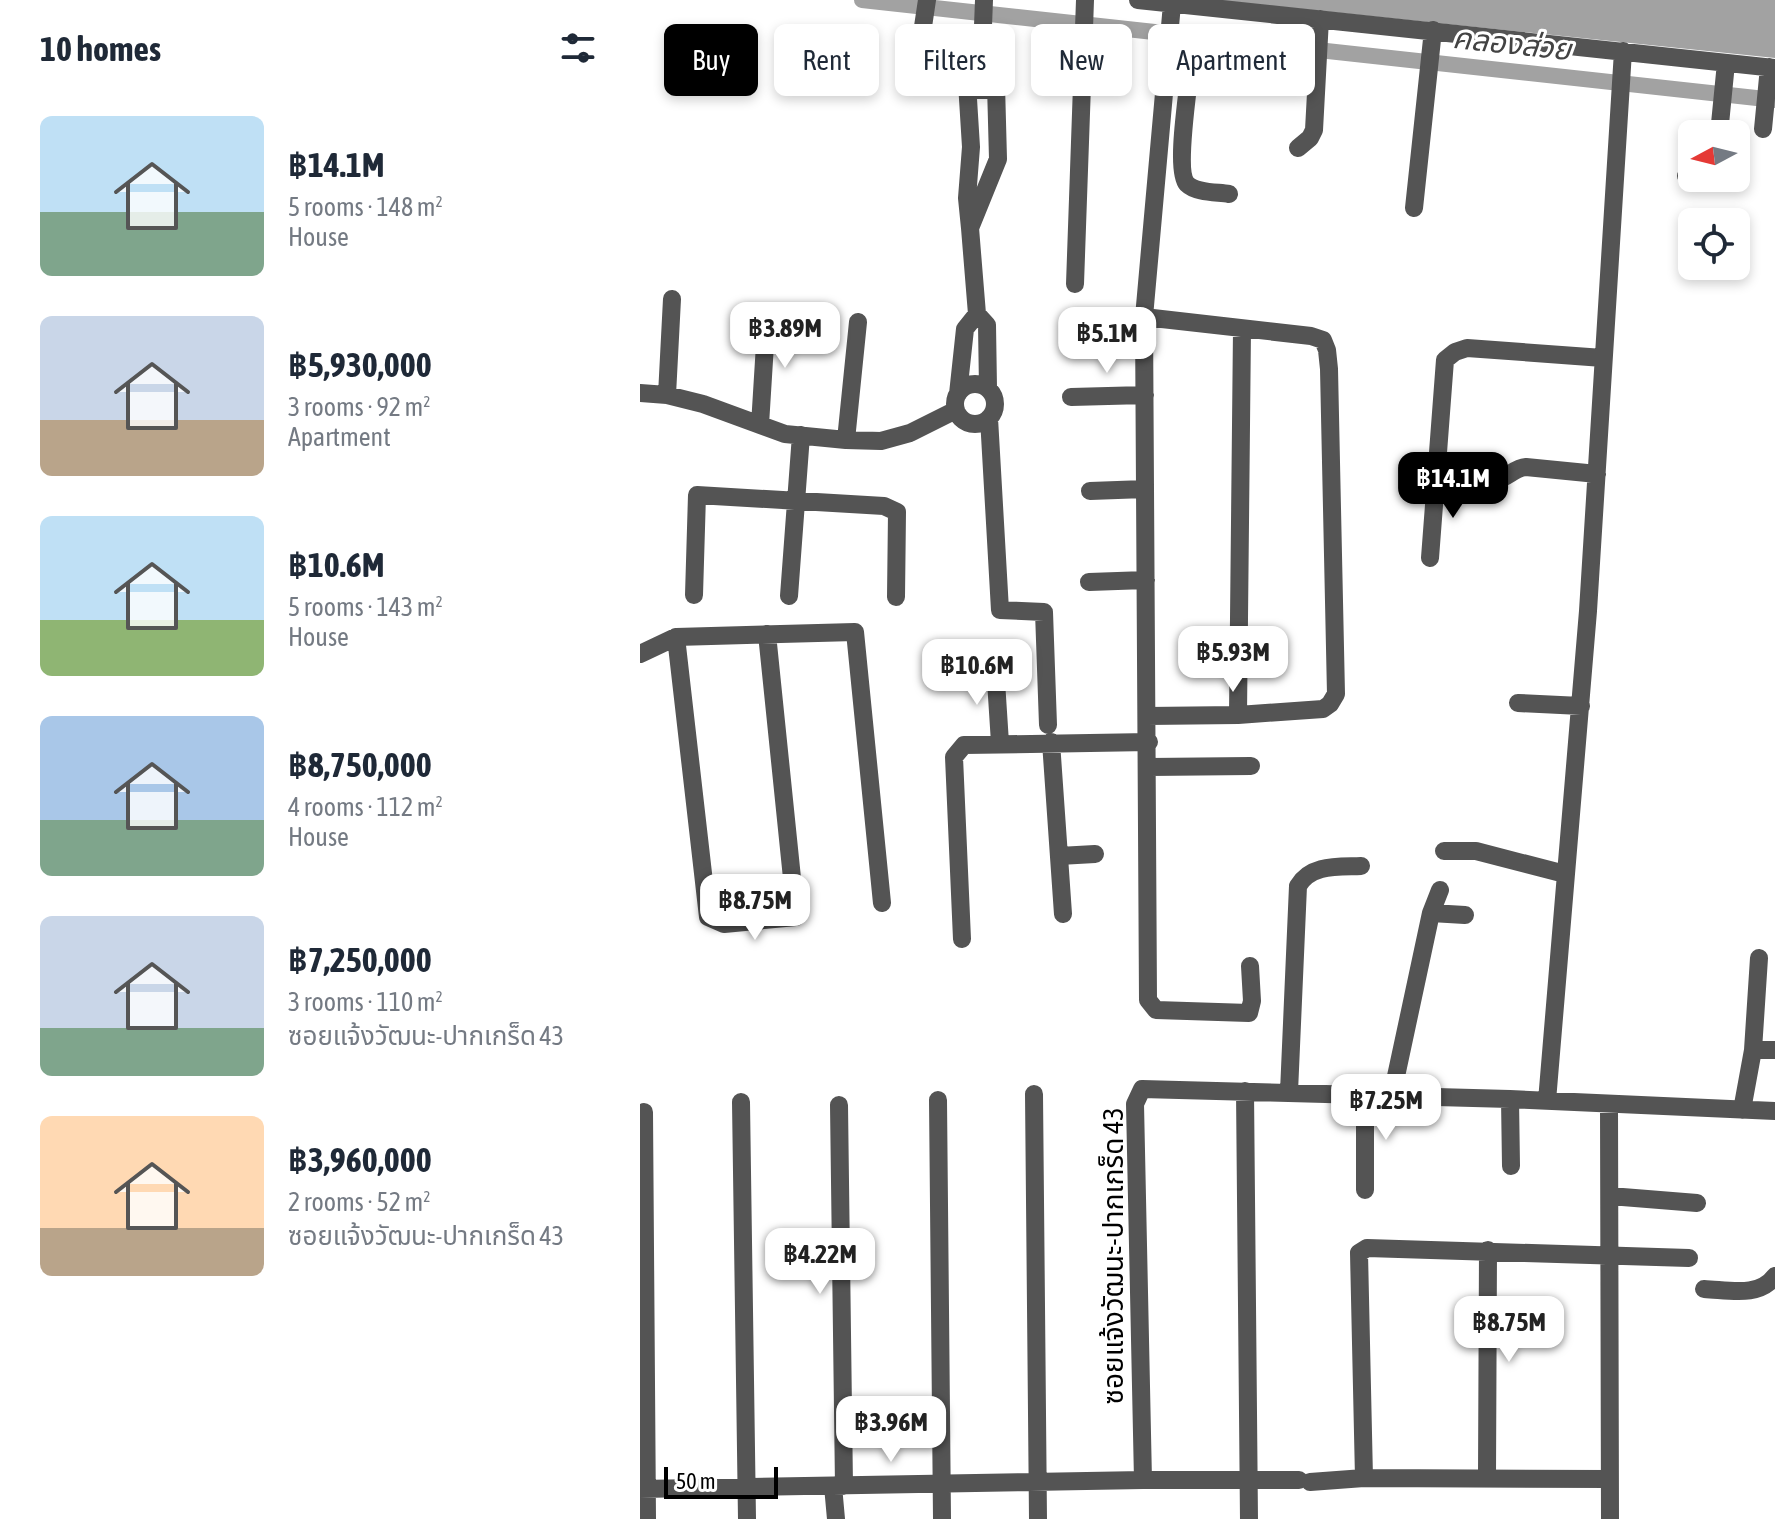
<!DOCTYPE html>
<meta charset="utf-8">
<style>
:root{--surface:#fff;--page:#f2f2f3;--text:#1f2937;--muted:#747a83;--accent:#000}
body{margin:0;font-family:"Asap Condensed","Noto Sans Thai",sans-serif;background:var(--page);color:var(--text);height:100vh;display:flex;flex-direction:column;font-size:30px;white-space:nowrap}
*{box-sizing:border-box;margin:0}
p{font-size:26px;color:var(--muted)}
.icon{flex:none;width:44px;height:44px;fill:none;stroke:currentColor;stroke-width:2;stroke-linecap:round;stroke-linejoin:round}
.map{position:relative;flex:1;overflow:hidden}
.side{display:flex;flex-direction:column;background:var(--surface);width:640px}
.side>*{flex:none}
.top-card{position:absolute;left:24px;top:24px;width:760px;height:72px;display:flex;gap:16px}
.needle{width:52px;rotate:263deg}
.controls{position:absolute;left:1038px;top:120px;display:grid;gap:16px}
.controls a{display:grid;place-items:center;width:72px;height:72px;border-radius:12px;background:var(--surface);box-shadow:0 4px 12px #0003;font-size:40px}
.scale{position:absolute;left:24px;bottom:20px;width:114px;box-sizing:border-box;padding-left:8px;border:4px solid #000;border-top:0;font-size:22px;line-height:28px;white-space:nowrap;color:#000;-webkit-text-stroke:6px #fff;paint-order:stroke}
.price{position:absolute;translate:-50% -68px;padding:0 18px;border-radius:16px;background:#fff;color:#222;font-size:26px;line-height:52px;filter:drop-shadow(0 2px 4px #0008)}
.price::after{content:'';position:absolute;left:50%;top:48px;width:24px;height:18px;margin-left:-12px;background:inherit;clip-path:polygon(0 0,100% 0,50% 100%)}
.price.on{background:var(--accent);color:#fff}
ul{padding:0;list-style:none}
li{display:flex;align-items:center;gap:24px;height:200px;padding:0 40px}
li span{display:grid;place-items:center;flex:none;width:224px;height:160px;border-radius:12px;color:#555}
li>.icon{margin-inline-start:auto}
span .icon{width:96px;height:96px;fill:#fffc;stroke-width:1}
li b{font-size:34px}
h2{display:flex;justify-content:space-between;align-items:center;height:96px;padding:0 40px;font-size:34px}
.pill{padding:0 28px;border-radius:12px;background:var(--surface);box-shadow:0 4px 12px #0003;font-size:28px;line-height:72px}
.pill.on{background:var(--accent);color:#fff}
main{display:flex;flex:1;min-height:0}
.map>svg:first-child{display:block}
</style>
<main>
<section class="side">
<h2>10 homes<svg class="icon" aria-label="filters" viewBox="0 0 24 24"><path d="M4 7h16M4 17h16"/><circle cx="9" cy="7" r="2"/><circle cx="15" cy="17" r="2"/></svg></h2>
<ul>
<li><span style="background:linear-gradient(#bfe0f5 60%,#7fa58c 0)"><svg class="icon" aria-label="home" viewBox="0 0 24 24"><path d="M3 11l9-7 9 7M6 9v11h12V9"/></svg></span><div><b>฿14.1M</b><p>5 rooms · 148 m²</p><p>House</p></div></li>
<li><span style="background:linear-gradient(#c9d6e8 65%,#b9a48a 0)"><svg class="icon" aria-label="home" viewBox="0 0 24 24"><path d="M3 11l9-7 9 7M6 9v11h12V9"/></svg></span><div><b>฿5,930,000</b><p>3 rooms · 92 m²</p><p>Apartment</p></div></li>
<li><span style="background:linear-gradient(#bfe0f5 65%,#8fb573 0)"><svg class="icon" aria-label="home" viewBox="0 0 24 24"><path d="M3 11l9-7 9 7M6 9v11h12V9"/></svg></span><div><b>฿10.6M</b><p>5 rooms · 143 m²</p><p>House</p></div></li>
<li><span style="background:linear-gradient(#a9c7e8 65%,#7fa58c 0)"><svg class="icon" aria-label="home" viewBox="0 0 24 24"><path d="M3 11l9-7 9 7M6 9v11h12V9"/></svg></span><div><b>฿8,750,000</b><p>4 rooms · 112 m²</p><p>House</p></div></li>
<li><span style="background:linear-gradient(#c9d6e8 70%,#7fa58c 0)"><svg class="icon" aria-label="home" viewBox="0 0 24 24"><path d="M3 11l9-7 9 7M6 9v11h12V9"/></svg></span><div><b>฿7,250,000</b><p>3 rooms · 110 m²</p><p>ซอยแจ้งวัฒนะ-ปากเกร็ด 43</p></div></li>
<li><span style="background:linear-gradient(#ffd9b3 70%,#b9a48a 0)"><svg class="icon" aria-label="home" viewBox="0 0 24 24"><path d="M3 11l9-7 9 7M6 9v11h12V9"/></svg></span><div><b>฿3,960,000</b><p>2 rooms · 52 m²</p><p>ซอยแจ้งวัฒนะ-ปากเกร็ด 43</p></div></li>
</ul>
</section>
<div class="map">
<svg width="1135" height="1519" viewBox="0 0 1135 1519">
<rect width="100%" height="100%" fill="#fff"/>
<path fill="#a2a2a2" d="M 575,0 L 1135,0 L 1135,58 Z"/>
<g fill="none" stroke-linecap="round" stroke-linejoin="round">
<path stroke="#a2a2a2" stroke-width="16" d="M 222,0 L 1135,100"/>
<path stroke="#545454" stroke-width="18" d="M 498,0 L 1135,68
M 532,4 L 504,317 L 508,1000 L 516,1010 L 609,1013 L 612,1001 L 610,966
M 528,51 C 536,46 542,47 550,52 L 551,59 C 550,81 534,170 547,184 C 556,193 577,192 589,194
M323 71a19 19 0 1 1 38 0a19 19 0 1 1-38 0Z
M 342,52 L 344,0
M 278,60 L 287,0
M 327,83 L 331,147 L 327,198 L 330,228 L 358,159 L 356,85
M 1123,129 L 1129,67
M 1079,134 L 1086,63
M 658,148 L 670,138 L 674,130 L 680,19
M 1046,176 L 1052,176
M 774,208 L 793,30
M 330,228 L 337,314 L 347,325 L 348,388
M 435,284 L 445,0
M 504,317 L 671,336 L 683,340 L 687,350 L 689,369 L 696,694 L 690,704 L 683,709 L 598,715 L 507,716
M315 404a20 20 0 1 1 40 0a20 20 0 1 1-40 0Z
M 0,393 L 27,395 L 63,404 L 145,434 L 206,440 L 241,441 L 270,433 L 316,410
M 318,394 L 325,329 L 337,314
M 27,395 L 32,299
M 431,397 L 505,395
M 349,418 L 360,610 L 404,612 L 408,725
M 120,425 L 127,312
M 206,440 L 218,322
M 795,478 C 815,479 837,484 856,480 C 868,478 874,468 886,467 L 957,474
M 450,491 L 505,489
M 790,558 L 805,360 L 815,352 L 827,348 L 963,358
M 449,582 L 506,580
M 54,595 L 57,495 L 244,506 L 257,512 L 256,597
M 149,596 L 161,435
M 36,637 L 68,917 L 84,924 L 156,917 L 127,634
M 0,654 L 36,637 L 215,632 L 242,903
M 310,674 L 352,672 L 356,681 L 360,743
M 878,703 L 941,706
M 598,715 L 602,329
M 411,742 L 423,914
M 509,767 L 611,766
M 804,851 L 836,851 L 925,874
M 419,856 L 455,854
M 791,913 L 825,915
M 322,939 L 314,757 L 324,745 L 509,742
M 1113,1050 L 1119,958
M 605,1091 L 609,1519
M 649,1092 L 658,886 C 671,864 698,867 721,866
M 394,1094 L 398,1519
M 725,1094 L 725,1190
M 752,1095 L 791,913 L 800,890
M 870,1099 L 871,1166
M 298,1100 L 302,1519
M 907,1101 L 948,611 L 983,51
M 101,1102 L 107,1519
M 969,1104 L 970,1519
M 199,1105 L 204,1486
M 1102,1110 L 1113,1050 L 1135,1050
M 4,1112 L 7,1519
M 970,1196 L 1057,1203
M 1064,1289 C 1089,1290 1119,1298 1135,1276
M 847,1477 L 848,1250
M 724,1478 L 719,1253 L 727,1248 L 1049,1258
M 503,1480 L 495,1104 L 502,1089 L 870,1099 L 1135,1111
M 670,1482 L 724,1478 L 969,1479
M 193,1486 L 196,1519
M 0,1489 L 503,1480 L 659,1480"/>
</g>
<g text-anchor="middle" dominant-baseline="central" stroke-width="6" stroke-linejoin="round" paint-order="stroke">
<g font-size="28" fill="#000" stroke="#fff">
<text transform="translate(473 1256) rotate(-90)">ซอยแจ้งวัฒนะ-ปากเกร็ด 43</text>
</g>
<g font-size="30" font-style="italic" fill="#434343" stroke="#fff">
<text transform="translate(872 43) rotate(6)">คลองส่วย</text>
</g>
</g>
</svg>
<div class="controls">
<a><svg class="needle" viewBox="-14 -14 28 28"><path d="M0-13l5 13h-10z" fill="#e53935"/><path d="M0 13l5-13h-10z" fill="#747a83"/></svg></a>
<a><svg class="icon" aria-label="locate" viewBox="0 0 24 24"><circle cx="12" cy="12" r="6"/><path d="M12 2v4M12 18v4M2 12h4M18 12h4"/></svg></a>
</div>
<div class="scale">50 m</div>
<b class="price" style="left:145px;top:370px">฿3.89M</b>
<b class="price" style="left:467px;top:375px">฿5.1M</b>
<b class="price on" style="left:813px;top:520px">฿14.1M</b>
<b class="price" style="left:593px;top:694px">฿5.93M</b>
<b class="price" style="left:337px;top:707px">฿10.6M</b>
<b class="price" style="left:115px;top:942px">฿8.75M</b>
<b class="price" style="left:746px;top:1142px">฿7.25M</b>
<b class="price" style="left:180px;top:1296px">฿4.22M</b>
<b class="price" style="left:869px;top:1364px">฿8.75M</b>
<b class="price" style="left:251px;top:1464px">฿3.96M</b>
<div class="top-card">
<a class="pill on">Buy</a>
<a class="pill">Rent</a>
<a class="pill">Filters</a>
<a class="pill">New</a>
<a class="pill">Apartment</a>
</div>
</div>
</main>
